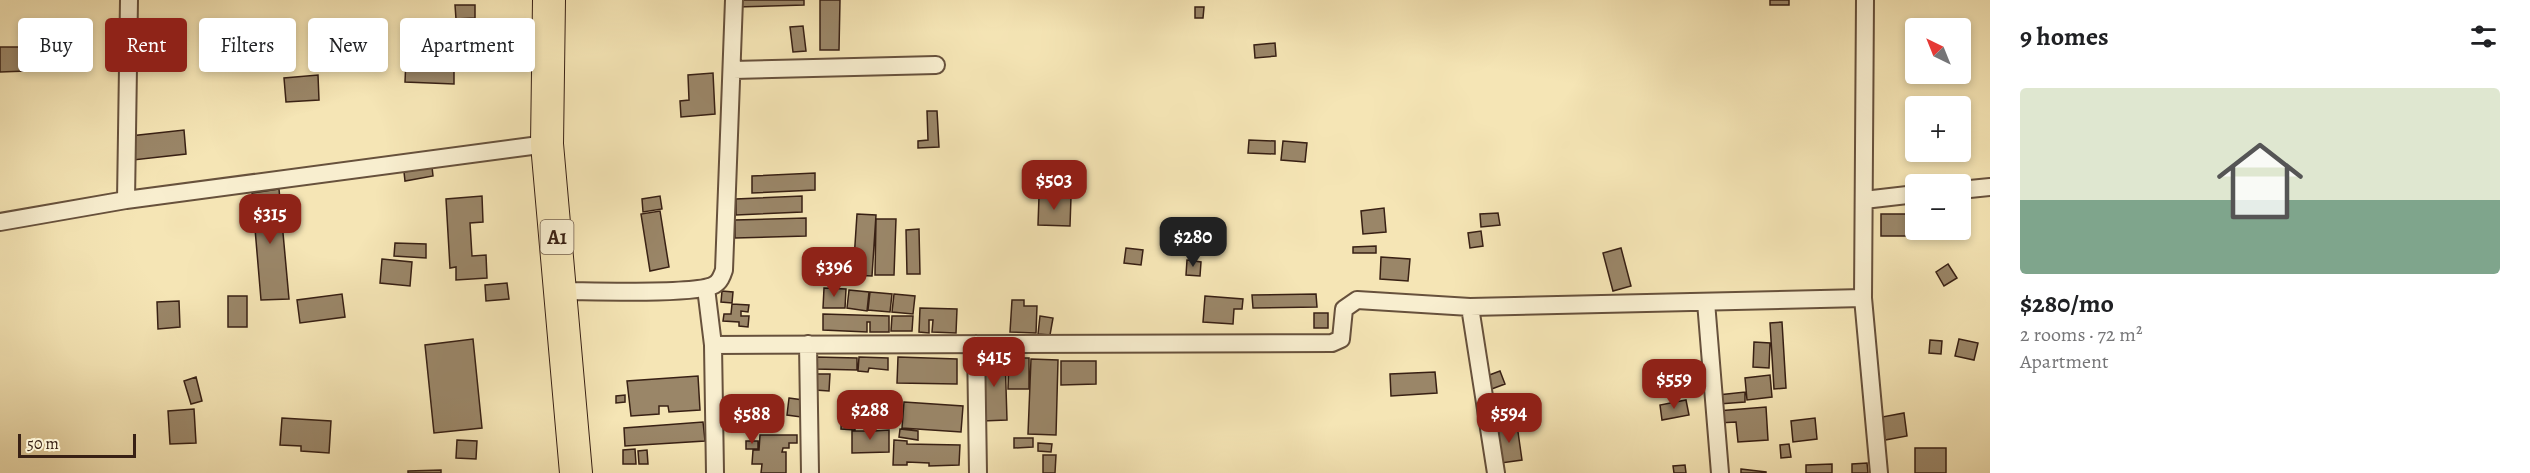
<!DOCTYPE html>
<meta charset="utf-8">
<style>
:root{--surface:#fff;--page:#f6f6f6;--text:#202124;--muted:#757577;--accent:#8f2418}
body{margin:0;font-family:Alegreya,serif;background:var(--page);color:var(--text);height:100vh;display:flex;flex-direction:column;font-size:22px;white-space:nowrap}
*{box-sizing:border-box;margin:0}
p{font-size:20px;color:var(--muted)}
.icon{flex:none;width:33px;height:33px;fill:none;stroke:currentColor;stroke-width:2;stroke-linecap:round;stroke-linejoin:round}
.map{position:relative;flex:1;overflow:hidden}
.panel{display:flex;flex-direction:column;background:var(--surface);width:540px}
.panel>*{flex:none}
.guide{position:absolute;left:18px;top:18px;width:570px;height:54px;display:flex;gap:12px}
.needle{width:39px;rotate:317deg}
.tools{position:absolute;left:1905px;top:18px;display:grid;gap:12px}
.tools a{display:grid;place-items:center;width:66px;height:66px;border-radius:6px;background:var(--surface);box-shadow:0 3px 9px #0003;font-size:30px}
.scale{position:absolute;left:18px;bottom:15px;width:118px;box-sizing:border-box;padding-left:6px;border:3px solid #382014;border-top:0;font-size:16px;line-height:21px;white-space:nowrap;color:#382014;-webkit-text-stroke:4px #f8eecf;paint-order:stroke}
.price{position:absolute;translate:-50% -51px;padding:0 14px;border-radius:12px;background:var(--accent);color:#fff;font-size:20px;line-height:39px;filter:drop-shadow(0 2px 3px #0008)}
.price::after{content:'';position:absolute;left:50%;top:36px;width:18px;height:14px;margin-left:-9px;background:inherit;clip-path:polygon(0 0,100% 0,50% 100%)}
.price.active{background:#222;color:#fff}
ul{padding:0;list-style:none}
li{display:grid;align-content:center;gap:12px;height:318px;padding:0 30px}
li span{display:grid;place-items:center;height:186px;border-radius:6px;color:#555}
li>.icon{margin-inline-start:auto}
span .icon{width:108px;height:108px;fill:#fffc;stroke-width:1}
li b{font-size:26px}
h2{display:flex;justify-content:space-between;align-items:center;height:72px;padding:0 30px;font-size:26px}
.chip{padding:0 21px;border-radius:6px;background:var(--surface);box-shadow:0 3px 9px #0003;font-size:21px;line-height:54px}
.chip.active{background:var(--accent);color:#fff}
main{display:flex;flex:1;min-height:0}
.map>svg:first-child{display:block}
</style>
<main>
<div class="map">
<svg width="1990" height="473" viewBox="0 0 1990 473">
<rect width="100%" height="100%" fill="#f5e5b5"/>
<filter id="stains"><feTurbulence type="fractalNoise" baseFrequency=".00333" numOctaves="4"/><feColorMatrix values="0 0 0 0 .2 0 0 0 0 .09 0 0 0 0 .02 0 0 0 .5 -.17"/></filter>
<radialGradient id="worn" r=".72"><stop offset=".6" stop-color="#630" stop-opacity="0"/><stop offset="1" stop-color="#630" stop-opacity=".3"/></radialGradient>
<path fill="#9a8668" stroke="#382014" stroke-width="1.5" d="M 737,0 L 804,0 L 804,5 L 737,7 Z
M 820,0 L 840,0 L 839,50 L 820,50 Z
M 1770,0 L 1789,0 L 1789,5 L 1770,5 Z
M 455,5 L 475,5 L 475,18 L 456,19 Z
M 1195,7 L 1204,7 L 1203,18 L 1195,18 Z
M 803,26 L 806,51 L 793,52 L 790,27 Z
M 407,35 L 434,36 L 433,71 L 454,71 L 454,84 L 405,82 Z
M 1275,43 L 1276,56 L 1255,58 L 1254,45 Z
M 0,47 L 26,47 L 26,71 L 0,72 Z
M 713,73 L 715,114 L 681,117 L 680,101 L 689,100 L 688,75 Z
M 318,75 L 319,100 L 286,102 L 284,78 Z
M 927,111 L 937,111 L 939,147 L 918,148 L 918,141 L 928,140 Z
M 184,130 L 186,154 L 133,160 L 130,136 Z
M 1249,140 L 1275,141 L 1275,154 L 1248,153 Z
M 1283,141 L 1307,143 L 1305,162 L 1281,160 Z
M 432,167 L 433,176 L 405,181 L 404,172 Z
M 815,173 L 815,190 L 752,193 L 752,176 Z
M 279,189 L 289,299 L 261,300 L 252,193 Z
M 482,196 L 483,222 L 470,223 L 472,256 L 486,255 L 487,278 L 456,280 L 456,267 L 450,268 L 446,199 Z
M 660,196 L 662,209 L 643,212 L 642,199 Z
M 802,196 L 802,212 L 736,215 L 736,199 Z
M 1039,196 L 1071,197 L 1070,226 L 1038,225 Z
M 1384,208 L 1386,232 L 1363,234 L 1361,211 Z
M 660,211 L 669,267 L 650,271 L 641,214 Z
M 1498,213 L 1500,225 L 1481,227 L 1480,214 Z
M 857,214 L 876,215 L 872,276 L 853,275 Z
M 1881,214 L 1916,214 L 1916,230 L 1925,230 L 1925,236 L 1881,236 Z
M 806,218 L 806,236 L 735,238 L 735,220 Z
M 876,219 L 896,219 L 894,275 L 875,275 Z
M 919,229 L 920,274 L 907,274 L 906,230 Z
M 1481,231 L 1483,246 L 1470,248 L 1468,233 Z
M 395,243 L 426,244 L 426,258 L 394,256 Z
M 1376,246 L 1376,253 L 1353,253 L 1353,247 Z
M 1126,248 L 1143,250 L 1141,265 L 1124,263 Z
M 1621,248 L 1631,286 L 1613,291 L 1603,253 Z
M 1381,257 L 1410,259 L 1408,281 L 1380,279 Z
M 382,259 L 412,262 L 410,286 L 380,283 Z
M 1187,260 L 1201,262 L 1200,276 L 1186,275 Z
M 1948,264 L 1957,278 L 1944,286 L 1936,272 Z
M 507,283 L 509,299 L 486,301 L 485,285 Z
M 824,288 L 846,289 L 845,308 L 823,308 Z
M 849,290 L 869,292 L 867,311 L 847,308 Z
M 722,291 L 733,292 L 732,303 L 721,302 Z
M 870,292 L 892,294 L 890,312 L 868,310 Z
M 342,294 L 345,317 L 300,323 L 297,300 Z
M 894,294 L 915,296 L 913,314 L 892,312 Z
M 1316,294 L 1317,307 L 1253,308 L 1252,295 Z
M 228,296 L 247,296 L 247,327 L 228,327 Z
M 1205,296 L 1243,299 L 1242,309 L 1234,309 L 1233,324 L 1203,322 Z
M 1012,300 L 1024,300 L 1024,306 L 1037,306 L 1036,333 L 1010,332 Z
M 179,301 L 180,327 L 158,329 L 157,302 Z
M 732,304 L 749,305 L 748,312 L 741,311 L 741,316 L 749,316 L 748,327 L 739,326 L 739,322 L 723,321 L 724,314 L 731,314 Z
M 920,308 L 957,309 L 956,333 L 932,332 L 933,320 L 929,320 L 929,333 L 919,332 Z
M 1314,313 L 1328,313 L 1328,328 L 1314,328 Z
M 823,314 L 889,316 L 889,332 L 870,332 L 870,322 L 867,322 L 867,332 L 823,330 Z
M 892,316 L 913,316 L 912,331 L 891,331 Z
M 1040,316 L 1053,318 L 1050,335 L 1038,334 Z
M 1782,322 L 1786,388 L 1774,389 L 1770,323 Z
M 473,339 L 482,428 L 434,433 L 425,345 Z
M 1959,339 L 1978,343 L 1974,360 L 1955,356 Z
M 1930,340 L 1942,341 L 1941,354 L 1929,353 Z
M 1754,342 L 1770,343 L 1769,368 L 1753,367 Z
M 1005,355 L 1007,420 L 982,421 L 981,356 Z
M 815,357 L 857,358 L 857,370 L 815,369 Z
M 859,357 L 888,358 L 888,370 L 869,368 L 868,372 L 858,371 Z
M 898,357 L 957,359 L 957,384 L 897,383 Z
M 1009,358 L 1029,358 L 1029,389 L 1008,389 Z
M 1031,359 L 1058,360 L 1056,435 L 1028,434 Z
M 1061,361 L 1096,361 L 1096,384 L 1061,385 Z
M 1500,371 L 1505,384 L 1489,390 L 1484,377 Z
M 1435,372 L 1437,393 L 1391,396 L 1390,374 Z
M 817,374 L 830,374 L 829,391 L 815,390 Z
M 1770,375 L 1772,397 L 1747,400 L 1745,378 Z
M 698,376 L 700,410 L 669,412 L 668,406 L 659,406 L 659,414 L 631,416 L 627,381 Z
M 196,377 L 202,401 L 191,404 L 184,381 Z
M 1745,392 L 1745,402 L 1719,404 L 1718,395 Z
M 625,395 L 625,402 L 616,403 L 616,396 Z
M 789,398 L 803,400 L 801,417 L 787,415 Z
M 1686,400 L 1689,415 L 1662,420 L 1660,405 Z
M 842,402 L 871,402 L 870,425 L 855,424 L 855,430 L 841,429 Z
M 904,402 L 963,406 L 961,432 L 902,428 Z
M 1766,407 L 1768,440 L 1738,442 L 1736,422 L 1718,423 L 1717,411 Z
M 194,409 L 196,443 L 170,444 L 168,411 Z
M 741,409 L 763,410 L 762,427 L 740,426 Z
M 1904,413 L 1907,436 L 1885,440 L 1882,417 Z
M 282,418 L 331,421 L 329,453 L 301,451 L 301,446 L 280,445 Z
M 1815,418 L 1817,439 L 1793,442 L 1791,421 Z
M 703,422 L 705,441 L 625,446 L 624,428 Z
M 1517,425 L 1522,460 L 1501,463 L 1496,428 Z
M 867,428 L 873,428 L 874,431 L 889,430 L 889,452 L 852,453 L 852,431 L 867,431 Z
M 900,429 L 918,431 L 918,440 L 899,437 Z
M 760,435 L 797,435 L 797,443 L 789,443 L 789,448 L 783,448 L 782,452 L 786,452 L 786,473 L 761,473 L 762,464 L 752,464 L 753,450 L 759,450 Z
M 1014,438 L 1033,438 L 1033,447 L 1014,448 Z
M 457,440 L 477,441 L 476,459 L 456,458 Z
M 894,440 L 907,441 L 907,444 L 960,445 L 959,465 L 929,466 L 929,463 L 907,462 L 907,465 L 893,465 Z
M 746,441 L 758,441 L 758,449 L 746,449 Z
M 1038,443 L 1052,444 L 1051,452 L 1038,451 Z
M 1789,444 L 1791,457 L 1781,458 L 1780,445 Z
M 1915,448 L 1946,448 L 1946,473 L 1915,473 Z
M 635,449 L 636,464 L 623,464 L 623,450 Z
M 647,450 L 648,464 L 639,464 L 638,451 Z
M 1043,455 L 1056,455 L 1055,473 L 1043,473 Z
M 1867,463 L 1868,473 L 1852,473 L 1852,464 Z
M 1832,464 L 1832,473 L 1806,473 L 1806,465 Z
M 1685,465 L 1686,473 L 1674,473 L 1673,466 Z
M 1741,469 L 1766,472 L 1766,473 L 1741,473 Z
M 441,470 L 441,473 L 408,473 L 408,471 Z"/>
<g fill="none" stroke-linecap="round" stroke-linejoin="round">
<defs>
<path id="street" d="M 1865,0 L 1863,298 L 1879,473
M 733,70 L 936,65
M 1960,190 L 1990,187
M 126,200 L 547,144
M 1864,200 L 1916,194
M 0,222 L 126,200 L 129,0
M 706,288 L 713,345 L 715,473
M 562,291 C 589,291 696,295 714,285 C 720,282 722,276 724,270 L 734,0
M 1706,302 L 1720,473
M 1470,307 L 1496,473
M 808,344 L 810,473
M 976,344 L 978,473
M 713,345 L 1332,343 L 1341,339 L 1344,309 L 1357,300 L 1470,307 L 1863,298"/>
<path id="highway" d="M 549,0 L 547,144 L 576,473"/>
</defs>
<use href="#street" stroke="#67513c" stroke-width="20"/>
<use href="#highway" stroke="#382014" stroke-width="34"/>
<use href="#street" stroke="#f8eecf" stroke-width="16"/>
<use href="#highway" stroke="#f5e5b5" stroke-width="32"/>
</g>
<g text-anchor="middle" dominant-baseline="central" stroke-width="4.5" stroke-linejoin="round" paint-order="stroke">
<rect fill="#f8eecf" stroke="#725e4c" stroke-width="1.5" x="540.5" y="220" width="33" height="34" rx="4.5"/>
<g font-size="20" font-weight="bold" fill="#382014">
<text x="557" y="237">A1</text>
</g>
</g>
<rect width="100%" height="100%" filter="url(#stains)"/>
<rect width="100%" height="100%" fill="url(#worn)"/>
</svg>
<div class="tools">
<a><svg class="needle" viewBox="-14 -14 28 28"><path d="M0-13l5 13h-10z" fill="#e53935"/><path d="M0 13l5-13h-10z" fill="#757577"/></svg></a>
<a>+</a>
<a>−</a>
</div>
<div class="scale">50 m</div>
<b class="price" style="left:1054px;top:211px">$503</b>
<b class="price" style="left:270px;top:245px">$315</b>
<b class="price active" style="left:1193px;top:268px">$280</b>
<b class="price" style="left:834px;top:298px">$396</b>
<b class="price" style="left:994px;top:388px">$415</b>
<b class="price" style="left:1674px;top:410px">$559</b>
<b class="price" style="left:870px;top:441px">$288</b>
<b class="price" style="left:1509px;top:444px">$594</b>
<b class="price" style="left:752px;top:445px">$588</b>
<div class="guide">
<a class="chip">Buy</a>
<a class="chip active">Rent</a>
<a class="chip">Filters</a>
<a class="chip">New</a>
<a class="chip">Apartment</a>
</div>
</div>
<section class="panel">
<h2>9 homes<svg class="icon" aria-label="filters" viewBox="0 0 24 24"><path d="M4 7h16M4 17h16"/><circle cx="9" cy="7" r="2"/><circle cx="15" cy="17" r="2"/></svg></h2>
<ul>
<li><span style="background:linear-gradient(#dfe7d0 60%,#7fa58c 0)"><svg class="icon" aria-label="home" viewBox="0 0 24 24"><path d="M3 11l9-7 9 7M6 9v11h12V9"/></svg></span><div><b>$280/mo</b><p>2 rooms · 72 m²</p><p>Apartment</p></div></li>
</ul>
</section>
</main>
